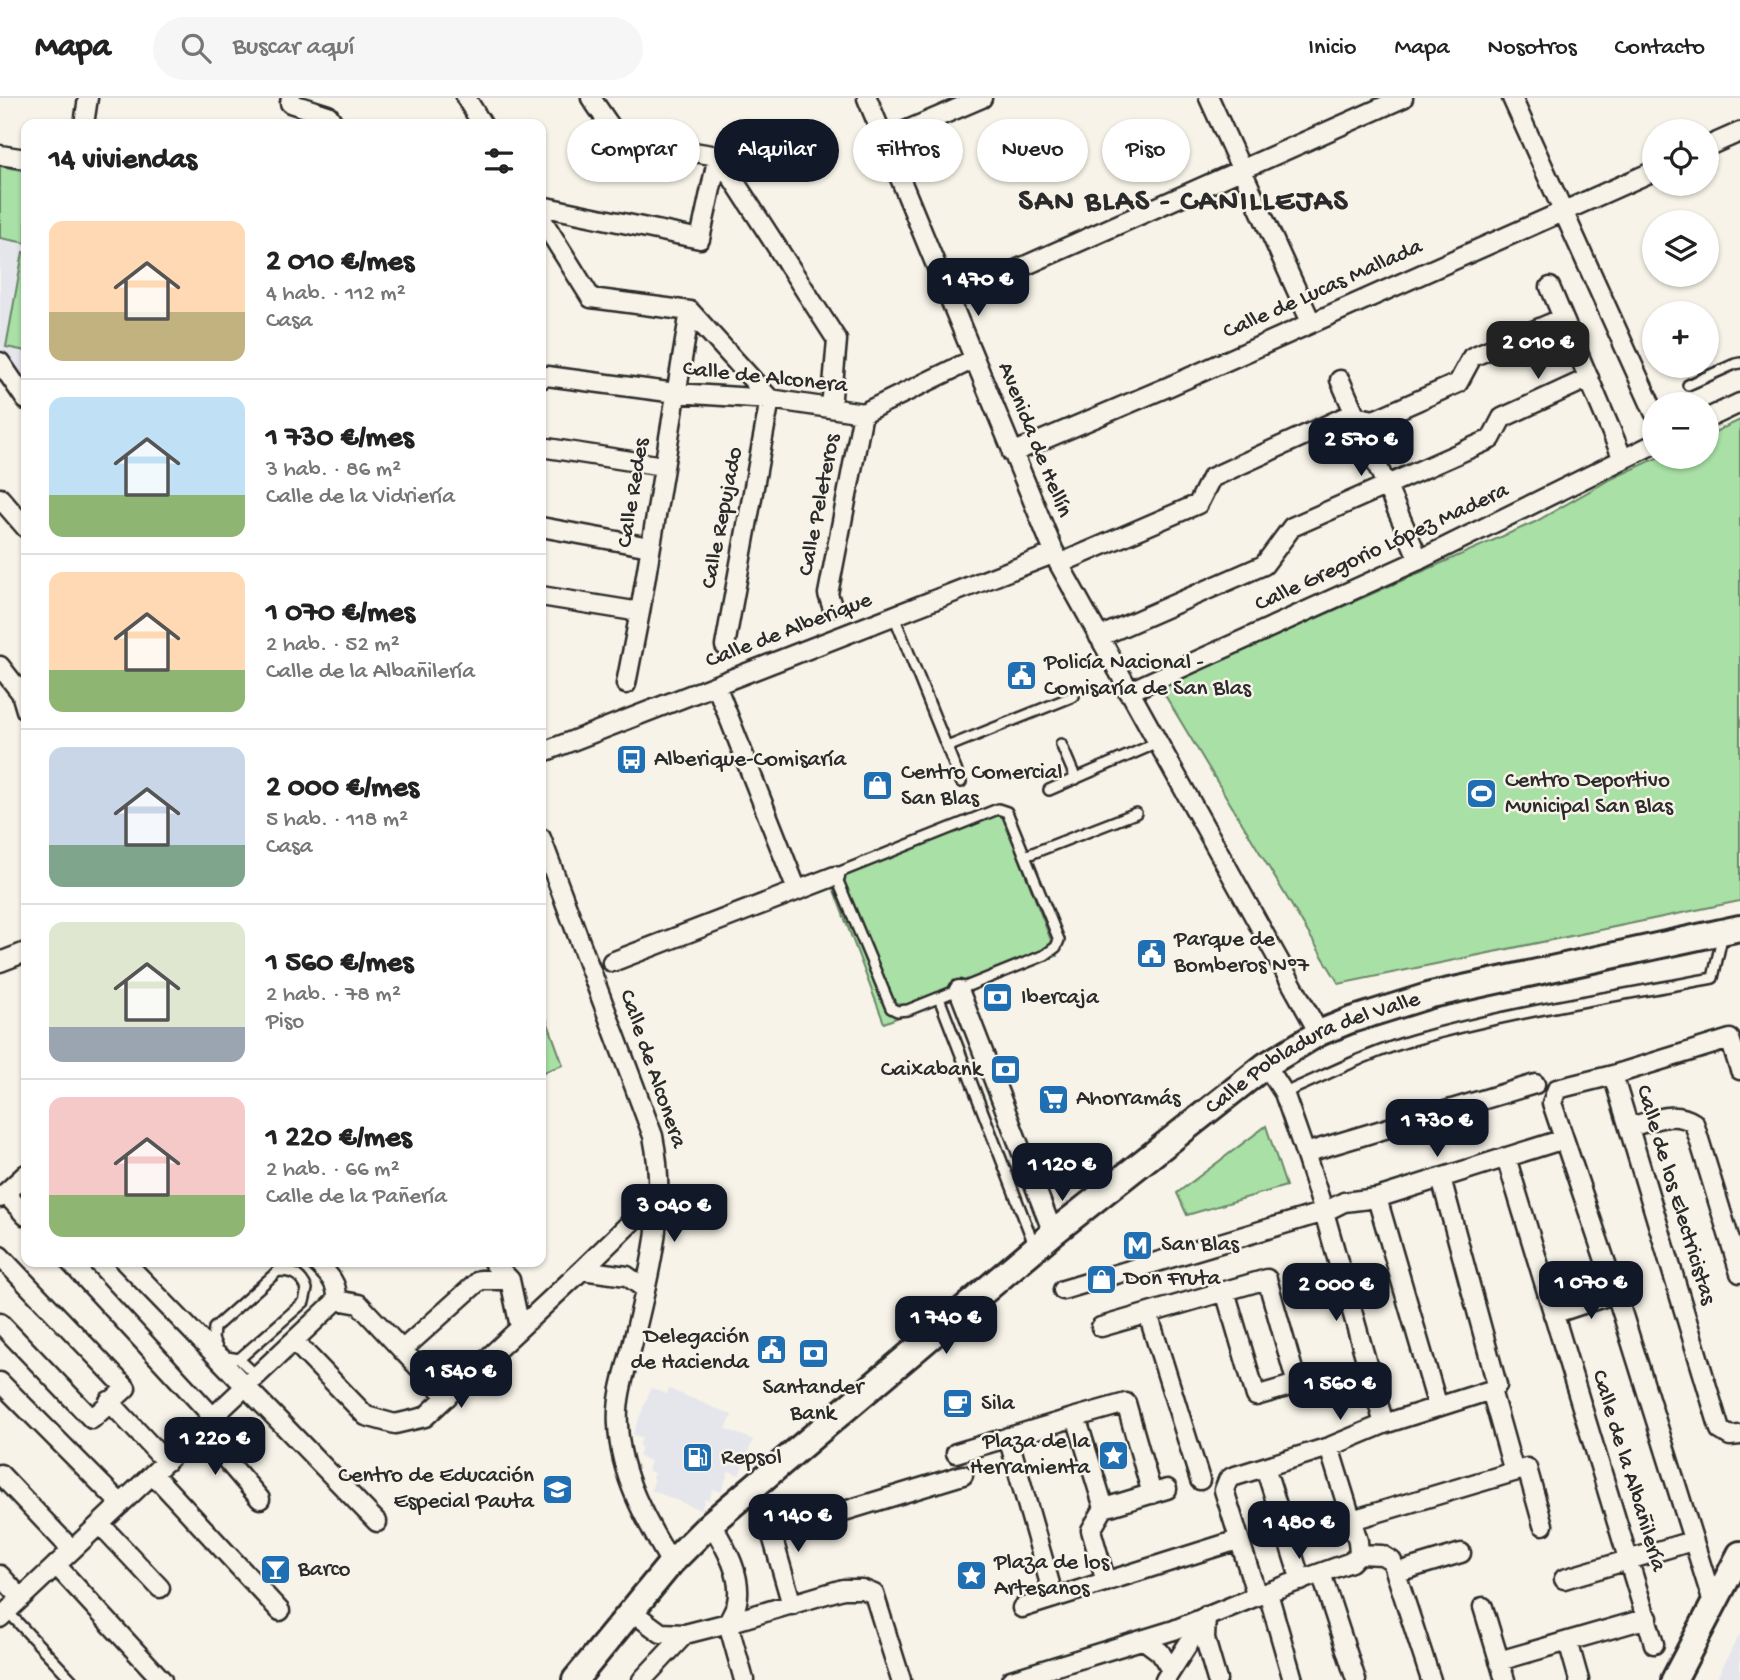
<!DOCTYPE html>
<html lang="es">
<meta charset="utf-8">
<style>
:root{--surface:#fff;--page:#f6f6f6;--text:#222;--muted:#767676;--line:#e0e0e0;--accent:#111827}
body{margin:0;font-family:"Gochi Hand",sans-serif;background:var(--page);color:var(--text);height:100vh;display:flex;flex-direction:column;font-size:26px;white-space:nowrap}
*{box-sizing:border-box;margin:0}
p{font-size:23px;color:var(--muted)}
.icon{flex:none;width:38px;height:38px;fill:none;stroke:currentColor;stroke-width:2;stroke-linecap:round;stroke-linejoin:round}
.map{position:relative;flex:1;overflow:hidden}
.panel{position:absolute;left:21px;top:21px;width:525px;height:1148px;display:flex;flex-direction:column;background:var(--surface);border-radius:14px;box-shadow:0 2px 5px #0004}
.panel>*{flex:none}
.hud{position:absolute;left:567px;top:21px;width:665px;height:63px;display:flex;gap:14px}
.controls{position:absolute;left:1642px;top:21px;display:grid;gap:14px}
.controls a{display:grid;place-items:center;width:77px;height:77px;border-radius:50%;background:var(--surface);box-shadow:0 2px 5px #0004;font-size:35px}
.price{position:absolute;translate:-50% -60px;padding:0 16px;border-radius:14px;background:var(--accent);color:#fff;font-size:23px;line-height:46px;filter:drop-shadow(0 2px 4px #0008)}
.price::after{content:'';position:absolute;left:50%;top:42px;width:21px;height:16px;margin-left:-10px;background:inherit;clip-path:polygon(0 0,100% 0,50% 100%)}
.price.on{background:#222;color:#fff}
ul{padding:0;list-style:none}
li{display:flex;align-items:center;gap:21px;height:175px;padding:0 28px}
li+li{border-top:2px solid var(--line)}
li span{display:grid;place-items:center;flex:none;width:196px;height:140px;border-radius:14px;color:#555}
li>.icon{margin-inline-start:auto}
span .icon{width:84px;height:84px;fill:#fffc;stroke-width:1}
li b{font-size:30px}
h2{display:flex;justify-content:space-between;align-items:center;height:84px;padding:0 28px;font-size:30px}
.pill{padding:0 24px;border-radius:32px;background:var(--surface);box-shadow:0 2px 5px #0004;font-size:24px;line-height:63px}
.pill.on{background:var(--accent);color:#fff}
header{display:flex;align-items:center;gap:42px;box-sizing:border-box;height:98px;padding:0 35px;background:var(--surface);border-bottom:2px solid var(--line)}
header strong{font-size:33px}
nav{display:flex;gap:38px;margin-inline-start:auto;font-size:24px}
.search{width:490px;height:63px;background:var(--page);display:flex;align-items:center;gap:18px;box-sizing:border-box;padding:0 24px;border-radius:38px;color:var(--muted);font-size:26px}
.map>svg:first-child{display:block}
</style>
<header>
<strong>Mapa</strong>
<div class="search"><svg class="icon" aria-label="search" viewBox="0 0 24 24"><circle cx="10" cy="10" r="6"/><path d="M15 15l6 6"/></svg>Buscar aquí</div>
<nav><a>Inicio</a><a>Mapa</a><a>Nosotros</a><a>Contacto</a></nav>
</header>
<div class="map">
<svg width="1740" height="1582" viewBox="0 0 1740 1582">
<rect width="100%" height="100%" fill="#f7f3e8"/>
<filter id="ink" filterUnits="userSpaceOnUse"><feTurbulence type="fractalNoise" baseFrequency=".0143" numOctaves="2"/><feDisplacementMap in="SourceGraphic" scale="14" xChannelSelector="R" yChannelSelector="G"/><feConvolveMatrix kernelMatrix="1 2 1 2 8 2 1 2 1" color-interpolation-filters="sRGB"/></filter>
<g filter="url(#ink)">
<path fill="#e5e5ec" d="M 0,64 L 26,68 L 26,286 L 0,248 Z
M 651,1290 L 667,1296 L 669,1291 L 732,1317 L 726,1331 L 753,1342 L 739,1377 L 729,1373 L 721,1394 L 713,1391 L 709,1402 L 705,1401 L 701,1412 L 651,1392 L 655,1381 L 652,1380 L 654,1375 L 648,1372 L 651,1364 L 639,1358 L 642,1350 L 639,1348 L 642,1340 L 633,1336 Z
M 1740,1535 L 1740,1582 L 1716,1582 Z"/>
<path fill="#a8e0a5" stroke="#6a8668" stroke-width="2" d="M 0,68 L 26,73 L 26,145 L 0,140 Z
M 23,154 L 26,155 L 26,253 L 6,249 Z
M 1740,322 L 1740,803 L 1339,886 L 1160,589 L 1535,424 L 1609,382 L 1659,359 L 1706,359 L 1706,338 Z
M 1001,713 L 1057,858 L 884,925 L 829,779 Z
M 541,906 L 563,967 L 541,975 Z
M 1266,1028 L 1286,1088 L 1187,1117 L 1177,1095 Z"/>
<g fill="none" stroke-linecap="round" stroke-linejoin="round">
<defs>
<path id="lane" d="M 1688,287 L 1735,266 L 1740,265
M 894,518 L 961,684
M 1061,646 L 1076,681
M 947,649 L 1074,598
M 1049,692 L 1157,645
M 998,711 L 1007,714 L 1059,842 L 1056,849 L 1045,857 L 908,912 L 897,913 L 891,910 L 835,776 Z
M 1025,758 L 1136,715
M 939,900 L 1035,1149
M 1284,995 C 1327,977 1368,955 1413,942 C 1510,914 1613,899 1713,880 L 1723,835
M 239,1261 L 304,1204 L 307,1191 C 301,1178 294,1173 278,1173 L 214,1230 L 213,1241 L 218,1252 L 227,1259 L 239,1261 L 257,1278
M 7,1513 L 72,1582"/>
<path id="street" d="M 291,0 L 290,5 L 328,17 L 334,26
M 466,0 L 482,26
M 591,0 L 620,42 L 718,58 L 837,242 L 831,310
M 867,0 L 1059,466 L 1319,935
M 1209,0 L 1311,224
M 1512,0 L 1654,314
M 84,26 L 88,0
M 884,42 L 982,0
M 1706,49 L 1740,34
M 0,57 L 26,61
M 541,108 L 700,141 L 718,58
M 541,120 L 591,200 L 690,213 L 770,301 L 725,548
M 1550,189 L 1623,361
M 950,201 L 1403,0
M 0,264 L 26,302
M 541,281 L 547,278 L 676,295 L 770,301 L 863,315 L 974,261
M 1340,282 L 1419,462
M 1706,321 L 1740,305
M 541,349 L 663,368
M 1012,355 L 1170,288 L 1654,73
M 0,400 L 26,430
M 541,429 L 650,449
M 1059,466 L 1198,406 L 1211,380 L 1349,317 L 1374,322 L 1458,285 L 1472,259 L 1563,220
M 541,498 L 640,514
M 832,508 L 828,496 L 863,315
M 1099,539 L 1264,467 L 1292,429 L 1491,341 L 1502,320 L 1589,280
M 0,568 L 21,595 L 26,612
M 626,586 L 640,514 L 690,213
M 716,587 L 797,792
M 1128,594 L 1419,462 L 1654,346
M 541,655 L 1055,455
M 541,740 L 653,1038 C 668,1112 649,1177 632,1248 C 625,1274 616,1301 618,1327 C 620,1378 646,1423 671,1465
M 0,864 L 26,854
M 612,864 L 835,778
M 959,892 L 1053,1135
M 1266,967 L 1284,995 L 1305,1055 L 1324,1114 L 1384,1326
M 1613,977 L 1720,1332 L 1730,1338 L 1740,1337
M 1629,1029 C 1652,1024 1673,1011 1694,1025 L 1740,1175
M 1305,1055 L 1535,986
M 1506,1059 L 1654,1546
M 5,1095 L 26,1118
M 0,1100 L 26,1076
M 1377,1100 L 1438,1309
M 0,1158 L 126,1290 L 92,1321 L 0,1225
M 70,1164 L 213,1319
M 125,1164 L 377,1424
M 316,1164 C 327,1175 338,1184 337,1202
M 493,1164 L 510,1182 L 520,1229
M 582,1172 L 660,1096
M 1063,1192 L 1324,1114 L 1344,1104 L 1377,1100 L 1564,1041
M 1225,1193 L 1267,1181 L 1297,1286
M 337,1202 L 359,1206 L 402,1252
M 1148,1216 L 1200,1382
M 1553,1216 L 1616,1195
M 1101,1229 L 1225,1193 L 1256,1298 L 1314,1281
M 294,1243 L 366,1318 L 395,1326 L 425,1319 L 582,1172 L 627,1178 L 645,1191
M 0,1284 L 121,1406
M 1491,1292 L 1514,1374
M 447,1299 L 402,1252 L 480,1182 L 510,1182
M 109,1303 L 166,1364
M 1076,1319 L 1126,1305 L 1152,1396
M 200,1331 L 260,1401
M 1008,1339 L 1054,1500
M 956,1355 L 1076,1319 L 1104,1410 L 1167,1391
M 1265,1369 L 1301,1483
M 0,1376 L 72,1452
M 153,1376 L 280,1513
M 1104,1410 L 1091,1432 L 1106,1484
M 766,1417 L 792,1507
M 1352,1422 L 1527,1370 L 1543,1427
M 100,1426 L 160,1490
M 795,1428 L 963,1377
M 1359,1456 L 1382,1457 L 1392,1463 L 1431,1582
M 56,1467 L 162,1582
M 1398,1474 L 1461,1455
M 1321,1475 L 1356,1582
M 0,1477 L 21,1500
M 1564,1481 L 1692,1443
M 1268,1495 L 1293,1582
M 1257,1498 L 1351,1464 L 1359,1456 L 1358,1443 L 1329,1349
M 1714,1508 L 1616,1195 L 1552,1005 L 1557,991 L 1613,977 L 1730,941 L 1740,972
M 1483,1509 L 1505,1582
M 1022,1510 L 1238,1442
M 631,1513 L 661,1535 L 685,1536 L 728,1525 C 731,1518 736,1511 737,1504 C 743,1477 724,1447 711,1425
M 1206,1518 L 1205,1541 L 1217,1582
M 0,1520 L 337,1202
M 1144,1542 L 1160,1554 L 1171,1572
M 1568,1543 L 1579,1582
M 1499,1563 L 1648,1520
M 642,1582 L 685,1536
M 744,1582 L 728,1525 L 843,1491 L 862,1491 L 874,1496 L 901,1582
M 1011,1582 L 1174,1532 L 1257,1498 L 1224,1392 L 1228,1382 L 1232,1379 L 1329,1349 L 1384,1326 L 1491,1292 L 1497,1287 L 1441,1080
M 1165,1582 L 1206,1518"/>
<g id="secondary">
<path id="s1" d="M 575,1582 L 671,1465 L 711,1425 L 1053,1135 L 1266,967 L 1319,935 L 1351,922 L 1431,897 L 1740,830"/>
<path d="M 1674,1582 L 1740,1456"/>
</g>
</defs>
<use href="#lane" stroke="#2b2b2b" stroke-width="14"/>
<use href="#street" stroke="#2b2b2b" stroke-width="23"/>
<use href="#secondary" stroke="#2b2b2b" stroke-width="30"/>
<use href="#lane" stroke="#f7f3e8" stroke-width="9"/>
<use href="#street" stroke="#f7f3e8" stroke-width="18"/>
<use href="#secondary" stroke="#f7f3e8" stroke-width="24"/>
</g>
</g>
<defs>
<symbol id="civic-square" viewBox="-11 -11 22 22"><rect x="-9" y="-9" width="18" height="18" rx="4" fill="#1f6fb2" stroke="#f7f3e8"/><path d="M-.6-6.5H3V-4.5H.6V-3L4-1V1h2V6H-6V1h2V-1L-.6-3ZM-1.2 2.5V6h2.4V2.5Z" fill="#fff"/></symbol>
<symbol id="bus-square" viewBox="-11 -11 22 22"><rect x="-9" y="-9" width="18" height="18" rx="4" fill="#1f6fb2" stroke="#f7f3e8"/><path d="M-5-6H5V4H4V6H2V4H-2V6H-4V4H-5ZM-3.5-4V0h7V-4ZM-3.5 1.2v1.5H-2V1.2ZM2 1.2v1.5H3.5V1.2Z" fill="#fff"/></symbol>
<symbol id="shop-square" viewBox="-11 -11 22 22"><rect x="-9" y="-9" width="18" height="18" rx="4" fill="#1f6fb2" stroke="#f7f3e8"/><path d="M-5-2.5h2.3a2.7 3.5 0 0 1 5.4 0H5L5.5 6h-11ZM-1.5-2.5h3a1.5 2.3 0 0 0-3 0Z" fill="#fff"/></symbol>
<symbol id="stadium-square" viewBox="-11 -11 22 22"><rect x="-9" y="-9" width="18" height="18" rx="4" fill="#1f6fb2" stroke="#f7f3e8"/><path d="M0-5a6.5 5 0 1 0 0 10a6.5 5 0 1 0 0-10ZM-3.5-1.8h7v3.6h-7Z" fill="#fff"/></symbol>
<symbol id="bank-square" viewBox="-11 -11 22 22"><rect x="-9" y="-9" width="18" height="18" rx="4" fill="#1f6fb2" stroke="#f7f3e8"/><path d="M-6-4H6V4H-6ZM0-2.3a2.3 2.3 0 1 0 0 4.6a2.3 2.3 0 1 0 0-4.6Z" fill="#fff"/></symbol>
<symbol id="supermarket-square" viewBox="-11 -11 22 22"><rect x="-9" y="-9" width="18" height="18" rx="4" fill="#1f6fb2" stroke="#f7f3e8"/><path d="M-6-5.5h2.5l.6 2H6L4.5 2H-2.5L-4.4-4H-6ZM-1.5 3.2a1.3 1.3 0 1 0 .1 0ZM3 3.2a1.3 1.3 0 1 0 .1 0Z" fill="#fff"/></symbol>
<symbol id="metro-square" viewBox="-11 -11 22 22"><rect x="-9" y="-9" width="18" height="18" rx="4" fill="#1f6fb2" stroke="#f7f3e8"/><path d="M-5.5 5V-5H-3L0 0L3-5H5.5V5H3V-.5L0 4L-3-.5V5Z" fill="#fff"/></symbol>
<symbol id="cafe-square" viewBox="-11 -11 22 22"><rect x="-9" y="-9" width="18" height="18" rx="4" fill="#1f6fb2" stroke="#f7f3e8"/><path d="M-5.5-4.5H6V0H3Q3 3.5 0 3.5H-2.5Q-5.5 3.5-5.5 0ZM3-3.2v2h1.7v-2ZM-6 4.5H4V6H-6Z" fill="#fff"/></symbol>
<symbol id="sight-square" viewBox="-11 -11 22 22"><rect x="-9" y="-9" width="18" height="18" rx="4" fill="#1f6fb2" stroke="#f7f3e8"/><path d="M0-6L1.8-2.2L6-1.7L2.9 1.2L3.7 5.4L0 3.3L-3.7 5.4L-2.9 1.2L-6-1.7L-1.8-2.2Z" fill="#fff"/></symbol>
<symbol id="fuel-square" viewBox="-11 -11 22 22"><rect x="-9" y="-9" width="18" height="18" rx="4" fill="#1f6fb2" stroke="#f7f3e8"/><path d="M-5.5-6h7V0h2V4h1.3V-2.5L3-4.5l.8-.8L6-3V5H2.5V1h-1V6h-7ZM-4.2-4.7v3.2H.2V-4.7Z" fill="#fff"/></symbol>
<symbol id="school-square" viewBox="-11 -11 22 22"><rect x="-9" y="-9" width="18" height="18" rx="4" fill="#1f6fb2" stroke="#f7f3e8"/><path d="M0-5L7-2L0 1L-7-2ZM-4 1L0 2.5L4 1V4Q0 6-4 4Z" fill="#fff"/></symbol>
<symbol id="bar-square" viewBox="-11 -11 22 22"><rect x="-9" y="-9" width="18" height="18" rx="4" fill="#1f6fb2" stroke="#f7f3e8"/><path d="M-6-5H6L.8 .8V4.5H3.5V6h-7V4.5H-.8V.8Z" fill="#fff"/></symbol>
</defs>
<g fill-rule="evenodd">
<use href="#civic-square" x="1004" y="560" width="35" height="35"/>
<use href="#bus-square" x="614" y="644" width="35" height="35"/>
<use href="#shop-square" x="860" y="670" width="35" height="35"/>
<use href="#stadium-square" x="1464" y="678" width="35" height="35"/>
<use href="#civic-square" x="1134" y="838" width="35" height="35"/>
<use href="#bank-square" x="980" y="882" width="35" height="35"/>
<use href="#bank-square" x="988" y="954" width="35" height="35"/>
<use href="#supermarket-square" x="1036" y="984" width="35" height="35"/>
<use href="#metro-square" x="1120" y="1130" width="35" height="35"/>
<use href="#shop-square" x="1084" y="1164" width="35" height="35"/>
<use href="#civic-square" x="754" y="1234" width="35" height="35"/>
<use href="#bank-square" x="796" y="1238" width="35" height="35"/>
<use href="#cafe-square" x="940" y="1288" width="35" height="35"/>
<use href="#sight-square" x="1096" y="1340" width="35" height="35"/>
<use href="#fuel-square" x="680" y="1342" width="35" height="35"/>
<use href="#school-square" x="540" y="1374" width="35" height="35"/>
<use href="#bar-square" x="258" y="1454" width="35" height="35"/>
<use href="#sight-square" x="954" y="1460" width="35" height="35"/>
</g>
<g text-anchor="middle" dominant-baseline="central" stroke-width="5" stroke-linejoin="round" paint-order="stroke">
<g font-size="23" fill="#2b2b2b" stroke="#f7f3e8">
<text transform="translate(1323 192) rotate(-24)">Calle de Lucas Mallada</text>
<text transform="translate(765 280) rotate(6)">Calle de Alconera</text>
<text transform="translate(1034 342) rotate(68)">Avenida de Hellín</text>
<text transform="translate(634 395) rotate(-81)">Calle Redes</text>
<text transform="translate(820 407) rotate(-79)">Calle Peleteros</text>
<text transform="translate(723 420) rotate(-79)">Calle Repujado</text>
<text transform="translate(1382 450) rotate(-25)">Calle Gregorio López Madera</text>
<text transform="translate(789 533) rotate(-21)">Calle de Alberique</text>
<text stroke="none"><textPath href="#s1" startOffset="975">Calle Pobladura del Valle</textPath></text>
<text transform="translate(652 971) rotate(71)">Calle de Alconera</text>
<text transform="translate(1675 1097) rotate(73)">Calle de los Electricistas</text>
<text transform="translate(1628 1373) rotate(73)">Calle de la Albañilería</text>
</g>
<g font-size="23" fill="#2b2b2b" stroke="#f7f3e8" text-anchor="start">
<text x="1044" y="565">Policía Nacional -<tspan x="1044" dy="26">Comisaría de San Blas</tspan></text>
<text x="654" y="662">Alberique-Comisaría</text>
<text x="901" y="675">Centro Comercial<tspan x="901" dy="26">San Blas</tspan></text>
<text x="1505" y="683">Centro Deportivo<tspan x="1505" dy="26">Municipal San Blas</tspan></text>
<text x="1174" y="842">Parque de<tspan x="1174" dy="26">Bomberos Nº7</tspan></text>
<text x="1021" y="900">Ibercaja</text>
<text x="982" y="972" text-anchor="end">Caixabank</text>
<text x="1076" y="1001">Ahorramás</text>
<text x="1161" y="1147">San Blas</text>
<text x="1124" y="1181">Don Fruta</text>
<text x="749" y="1239" text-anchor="end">Delegación<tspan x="749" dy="26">de Hacienda</tspan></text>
<text x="813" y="1290" text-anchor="middle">Santander<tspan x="813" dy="26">Bank</tspan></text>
<text x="981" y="1306">Sila</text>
<text x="1090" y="1344" text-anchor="end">Plaza de la<tspan x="1090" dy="26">Herramienta</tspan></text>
<text x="721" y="1360">Repsol</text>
<text x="534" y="1378" text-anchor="end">Centro de Educación<tspan x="534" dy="26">Especial Pauta</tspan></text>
<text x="994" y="1465">Plaza de los<tspan x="994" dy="26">Artesanos</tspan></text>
<text x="298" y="1472">Barco</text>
</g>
<g font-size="30" font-weight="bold" letter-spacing="2" fill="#2b2b2b" stroke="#f7f3e8">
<text x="1184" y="105">SAN BLAS - CANILLEJAS</text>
</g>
</g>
</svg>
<div class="controls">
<a><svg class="icon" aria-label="locate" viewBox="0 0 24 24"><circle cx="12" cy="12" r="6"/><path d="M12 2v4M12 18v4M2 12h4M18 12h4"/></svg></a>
<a><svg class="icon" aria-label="layers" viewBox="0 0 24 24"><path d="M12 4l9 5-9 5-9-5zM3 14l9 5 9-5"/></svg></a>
<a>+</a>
<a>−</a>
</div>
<b class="price" style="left:978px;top:220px">1 470 €</b>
<b class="price on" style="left:1538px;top:283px">2 010 €</b>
<b class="price" style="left:1361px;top:380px">2 570 €</b>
<b class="price" style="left:1437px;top:1061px">1 730 €</b>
<b class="price" style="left:1062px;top:1105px">1 120 €</b>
<b class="price" style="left:674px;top:1146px">3 040 €</b>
<b class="price" style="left:1591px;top:1223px">1 070 €</b>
<b class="price" style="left:1336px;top:1225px">2 000 €</b>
<b class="price" style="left:946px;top:1258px">1 740 €</b>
<b class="price" style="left:461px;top:1312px">1 540 €</b>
<b class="price" style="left:1340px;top:1324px">1 560 €</b>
<b class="price" style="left:215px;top:1379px">1 220 €</b>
<b class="price" style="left:798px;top:1456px">1 140 €</b>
<b class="price" style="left:1299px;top:1463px">1 480 €</b>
<div class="hud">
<a class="pill">Comprar</a>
<a class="pill on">Alquilar</a>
<a class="pill">Filtros</a>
<a class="pill">Nuevo</a>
<a class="pill">Piso</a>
</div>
<section class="panel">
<h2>14 viviendas<svg class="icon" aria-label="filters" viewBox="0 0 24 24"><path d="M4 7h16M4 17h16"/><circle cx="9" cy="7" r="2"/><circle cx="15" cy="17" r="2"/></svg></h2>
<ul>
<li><span style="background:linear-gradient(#ffd9b3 65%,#c2b280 0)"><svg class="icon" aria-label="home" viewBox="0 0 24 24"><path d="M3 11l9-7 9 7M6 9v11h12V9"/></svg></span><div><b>2 010 €/mes</b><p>4 hab. · 112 m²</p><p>Casa</p></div></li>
<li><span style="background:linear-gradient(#bfe0f5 70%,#8fb573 0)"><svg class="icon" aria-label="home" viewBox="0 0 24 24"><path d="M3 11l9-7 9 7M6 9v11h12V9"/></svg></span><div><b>1 730 €/mes</b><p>3 hab. · 86 m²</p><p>Calle de la Vidriería</p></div></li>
<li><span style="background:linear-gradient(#ffd9b3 70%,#8fb573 0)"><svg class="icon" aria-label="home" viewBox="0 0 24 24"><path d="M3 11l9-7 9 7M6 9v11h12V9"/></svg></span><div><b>1 070 €/mes</b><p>2 hab. · 52 m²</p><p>Calle de la Albañilería</p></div></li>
<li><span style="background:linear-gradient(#c9d6e8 70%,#7fa58c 0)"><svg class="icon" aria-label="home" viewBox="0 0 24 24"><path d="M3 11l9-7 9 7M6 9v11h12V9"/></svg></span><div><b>2 000 €/mes</b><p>5 hab. · 118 m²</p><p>Casa</p></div></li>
<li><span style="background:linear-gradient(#dfe7d0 75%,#9aa5b1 0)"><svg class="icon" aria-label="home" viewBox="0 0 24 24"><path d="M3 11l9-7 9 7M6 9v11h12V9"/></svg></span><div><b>1 560 €/mes</b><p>2 hab. · 78 m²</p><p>Piso</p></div></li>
<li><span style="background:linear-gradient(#f6c9c9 70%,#8fb573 0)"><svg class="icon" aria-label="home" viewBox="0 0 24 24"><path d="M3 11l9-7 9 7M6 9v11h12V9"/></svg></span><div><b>1 220 €/mes</b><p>2 hab. · 66 m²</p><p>Calle de la Pañería</p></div></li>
</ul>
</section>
</div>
